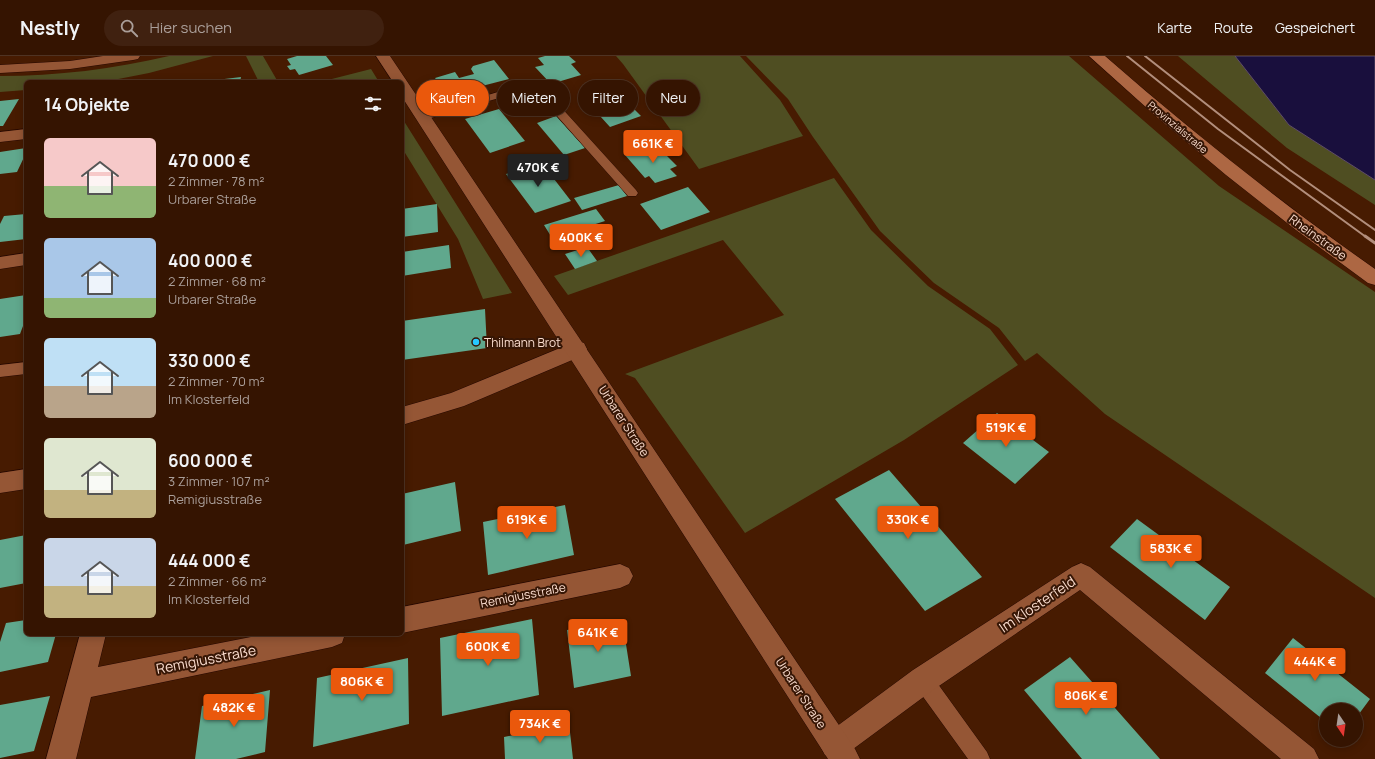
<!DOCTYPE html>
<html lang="de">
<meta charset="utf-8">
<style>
:root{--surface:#351401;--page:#402110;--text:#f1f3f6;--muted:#aa9e99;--line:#4f3323;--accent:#ea580c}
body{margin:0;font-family:Manrope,sans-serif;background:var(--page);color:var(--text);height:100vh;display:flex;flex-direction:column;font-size:15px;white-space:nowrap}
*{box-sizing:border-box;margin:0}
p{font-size:13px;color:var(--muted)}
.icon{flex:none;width:22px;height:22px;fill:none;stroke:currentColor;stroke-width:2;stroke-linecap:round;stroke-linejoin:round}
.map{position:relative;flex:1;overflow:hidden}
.details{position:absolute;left:24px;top:24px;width:380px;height:556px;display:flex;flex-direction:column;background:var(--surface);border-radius:6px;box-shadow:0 2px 10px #0003,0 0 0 1px var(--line)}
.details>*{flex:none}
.hud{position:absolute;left:416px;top:24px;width:380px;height:36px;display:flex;gap:8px}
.needle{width:26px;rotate:167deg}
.tools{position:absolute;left:1319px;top:647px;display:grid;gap:8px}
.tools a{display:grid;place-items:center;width:44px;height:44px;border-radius:50%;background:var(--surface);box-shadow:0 2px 10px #0003,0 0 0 1px var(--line);font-size:20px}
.price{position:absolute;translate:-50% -34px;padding:0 9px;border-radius:4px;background:var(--accent);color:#fff;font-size:13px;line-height:26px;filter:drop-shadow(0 1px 2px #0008)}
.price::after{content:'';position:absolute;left:50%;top:24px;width:12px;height:9px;margin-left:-6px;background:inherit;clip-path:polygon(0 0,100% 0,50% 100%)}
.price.on{background:#222;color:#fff}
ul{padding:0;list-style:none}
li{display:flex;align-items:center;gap:12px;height:100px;padding:0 20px}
li span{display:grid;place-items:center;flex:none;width:112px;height:80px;border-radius:6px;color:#555}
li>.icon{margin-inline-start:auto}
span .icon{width:48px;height:48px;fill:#fffc;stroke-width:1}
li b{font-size:17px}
h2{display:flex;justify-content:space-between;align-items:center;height:48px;padding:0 20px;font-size:17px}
.chip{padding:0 14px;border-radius:18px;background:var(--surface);box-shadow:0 2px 10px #0003,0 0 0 1px var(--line);font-size:14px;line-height:36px}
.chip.on{background:var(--accent);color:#fff}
header{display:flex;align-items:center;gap:24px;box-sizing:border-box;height:56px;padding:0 20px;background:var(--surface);border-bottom:1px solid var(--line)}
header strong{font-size:19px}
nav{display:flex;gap:22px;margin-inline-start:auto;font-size:14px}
.search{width:280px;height:36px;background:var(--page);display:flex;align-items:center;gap:10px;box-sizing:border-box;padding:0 14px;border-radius:22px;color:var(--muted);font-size:15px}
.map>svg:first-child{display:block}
</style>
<header>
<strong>Nestly</strong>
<div class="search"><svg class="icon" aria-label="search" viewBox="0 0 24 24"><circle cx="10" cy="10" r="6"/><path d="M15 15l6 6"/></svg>Hier suchen</div>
<nav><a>Karte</a><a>Route</a><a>Gespeichert</a></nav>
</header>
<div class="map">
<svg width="1375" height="703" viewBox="0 0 1375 703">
<rect width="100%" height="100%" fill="#471b01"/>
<path fill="#4f4e22" d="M 169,0 L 213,0 L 149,17 L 103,26 L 26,26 L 26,34 L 0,36 L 0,20 C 57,20 114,13 169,0 Z
M 246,0 L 263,0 L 278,26 L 259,26 Z
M 616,0 L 740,0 L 780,44 L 803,80 L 699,113 L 623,8 Z
M 746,0 L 1069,0 L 1219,130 L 1375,236 L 1375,542 L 1105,358 L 1037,297 L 1025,305 L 999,272 L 934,227 L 880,175 L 813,81 L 788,43 Z
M 1178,0 L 1235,0 L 1289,69 L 1375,124 L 1375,149 L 1287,92 Z
M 371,13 L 379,26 L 320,26 Z
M 402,62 L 512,237 L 483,243 L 458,183 L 402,92 Z
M 834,122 L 871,174 L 928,230 L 990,273 L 1018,309 L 904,384 L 745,477 L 635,322 L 625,318 L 784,259 L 723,184 L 568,239 L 554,220 Z"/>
<path fill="#190f3d" stroke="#5d4d69" d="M 1235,0 L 1375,0 L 1375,124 L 1289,69 Z"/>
<path fill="#60a88d" d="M 297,0 L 326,0 L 333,9 L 299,19 L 295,13 L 290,14 L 287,10 L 291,9 L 287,3 Z
M 545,0 L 569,0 L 576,6 L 571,8 L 581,19 L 551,28 L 535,11 L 544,9 L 538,2 Z
M 494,4 L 509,23 L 451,38 L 447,33 L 444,34 L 435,22 L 455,16 L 459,22 L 474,18 L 471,13 L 473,10 Z
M 241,21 L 240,26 L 209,26 L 208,25 Z
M 610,29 L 641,60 L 610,71 L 600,60 L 598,60 L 579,38 Z
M 19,43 L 3,70 L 0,70 L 0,45 Z
M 499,53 L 525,85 L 490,97 L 465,63 Z
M 556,60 L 585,92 L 564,99 L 537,67 Z
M 656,89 L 677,110 L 670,113 L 677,120 L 655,127 L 649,120 L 645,122 L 625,99 Z
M 26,92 L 26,97 L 17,116 L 0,118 L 0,96 Z
M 541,106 L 571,145 L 535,157 L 506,118 Z
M 619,129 L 627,140 L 582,154 L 574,142 Z
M 688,131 L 710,156 L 661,174 L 640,148 Z
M 437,148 L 438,176 L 402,181 L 402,153 Z
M 596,153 L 605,165 L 552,182 L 544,169 Z
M 26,158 L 26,183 L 0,186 L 0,168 L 4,160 Z
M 449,189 L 451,212 L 402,220 L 402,196 Z
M 587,191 L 597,205 L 575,213 L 565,198 Z
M 26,239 L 26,262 L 20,278 L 0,281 L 0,243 Z
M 485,253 L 487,292 L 402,304 L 402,265 Z
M 997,357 L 1049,396 L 1015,428 L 963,387 Z
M 889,414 L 982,521 L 925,555 L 835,443 Z
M 455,426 L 461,475 L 403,489 L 402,438 Z
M 565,449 L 574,499 L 488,519 L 483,466 Z
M 1137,463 L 1230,531 L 1205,564 L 1110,491 Z
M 26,479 L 26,527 L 0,532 L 0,484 Z
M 532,563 L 539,639 L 442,660 L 440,582 Z
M 622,563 L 631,620 L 574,632 L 567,574 Z
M 26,564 L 26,578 L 56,578 L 48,606 L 0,616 L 0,586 L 6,567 Z
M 1293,582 L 1370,643 L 1356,662 L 1356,654 L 1326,654 L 1326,666 L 1265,617 Z
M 1070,601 L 1160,703 L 1082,703 L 1024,634 Z
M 408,602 L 409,668 L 313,691 L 317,622 Z
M 270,634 L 265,696 L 236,703 L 195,703 L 202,650 Z
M 50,640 L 34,695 L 0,702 L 0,649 Z
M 569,667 L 573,703 L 505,703 L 504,681 Z"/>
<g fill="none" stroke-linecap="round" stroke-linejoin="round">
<defs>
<path id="service" d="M 498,36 L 549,38 L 636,134 L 638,137 L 636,140 L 628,140 L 542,43 L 499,42 L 424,64 L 419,61 L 420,59 Z
M 26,306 L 26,318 L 0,321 L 0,309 Z
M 923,614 L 930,617 L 987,696 L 990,703 L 968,703 L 916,631 L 913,624 L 916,617 Z"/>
<path id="minor" d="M 26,73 L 26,83 L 0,86 L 0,76 Z
M 26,197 L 26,209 L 0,213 L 0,201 Z
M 577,285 L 584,287 L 587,293 L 584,299 L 464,350 L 402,369 L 402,351 L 451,337 Z
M 26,413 L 26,433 L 0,437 L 0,417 Z
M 1081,507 L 1090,511 L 1314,693 L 1319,703 L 1281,703 L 1080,534 L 933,634 L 845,699 L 837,703 L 825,699 L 820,689 L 825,679 L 913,614 L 1072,511 Z
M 620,508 L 629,512 L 633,520 L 629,528 L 620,532 L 402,577 L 402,551 Z
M 80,578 L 106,578 L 98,611 L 266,578 L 345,578 L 342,587 L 332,591 L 91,641 L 76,703 L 46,703 Z"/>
<path id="tertiary" d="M 103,0 L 140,0 L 138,3 L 133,4 L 70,13 L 0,17 L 0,9 L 70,5 Z
M 376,0 L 390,0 L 855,693 L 860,703 L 828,703 L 402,41 L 402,26 L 393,26 Z"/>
<path id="primary" d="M 1089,0 L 1105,0 C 1191,75 1281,147 1375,213 L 1375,229 L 1368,227 L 1296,174 L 1226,119 L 1158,62 Z"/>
</defs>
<use href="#service" stroke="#260800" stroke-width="1"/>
<use href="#minor" stroke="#260800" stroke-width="1"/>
<use href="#tertiary" stroke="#260800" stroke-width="1"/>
<use href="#primary" stroke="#260800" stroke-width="1"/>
<use href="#service" fill="#955635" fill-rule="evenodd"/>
<use href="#minor" fill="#955635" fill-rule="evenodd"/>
<use href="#tertiary" fill="#955635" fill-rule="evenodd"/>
<use href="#primary" fill="#ad6743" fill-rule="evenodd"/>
<path stroke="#b28e7c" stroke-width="2" d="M 1127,0 L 1218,73 L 1366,181
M 1145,0 L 1290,114 L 1375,174"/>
<path stroke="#b28e7c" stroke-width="3" d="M 1365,180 L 1375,187"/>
</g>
<circle fill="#27c8ff" stroke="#361605" stroke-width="1.5" cx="476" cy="286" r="4"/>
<g text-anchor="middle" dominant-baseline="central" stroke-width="4" stroke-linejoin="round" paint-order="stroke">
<g font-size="10" fill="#fbddcf" stroke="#361605">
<text transform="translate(1178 71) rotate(40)">Provinzialstraße</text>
</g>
<g font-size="12" fill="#fbddcf" stroke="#361605">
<text transform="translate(1318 181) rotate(36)">Rheinstraße</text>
<text transform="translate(624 365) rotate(57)">Urbarer Straße</text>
<text transform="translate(523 539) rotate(-11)">Remigiusstraße</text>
<text transform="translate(801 637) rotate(57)">Urbarer Straße</text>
</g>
<g font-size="12" fill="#fbddcf" stroke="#361605" text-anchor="start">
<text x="484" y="286">Thilmann Brot</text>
</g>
<g font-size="14" fill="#fbddcf" stroke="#361605">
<text transform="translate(1037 548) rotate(-34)">Im Klosterfeld</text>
<text transform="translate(206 603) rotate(-11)">Remigiusstraße</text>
</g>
</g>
</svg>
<div class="tools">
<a><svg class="needle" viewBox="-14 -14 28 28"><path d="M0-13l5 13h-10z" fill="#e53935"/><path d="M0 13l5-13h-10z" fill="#aa9e99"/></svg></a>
</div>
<b class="price" style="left:653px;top:108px">661K €</b>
<b class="price on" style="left:538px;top:132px">470K €</b>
<b class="price" style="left:581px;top:202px">400K €</b>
<b class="price" style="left:1006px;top:392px">519K €</b>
<b class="price" style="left:527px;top:484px">619K €</b>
<b class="price" style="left:908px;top:484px">330K €</b>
<b class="price" style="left:1171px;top:513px">583K €</b>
<b class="price" style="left:598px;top:597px">641K €</b>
<b class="price" style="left:488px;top:611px">600K €</b>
<b class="price" style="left:1315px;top:626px">444K €</b>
<b class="price" style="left:362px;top:646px">806K €</b>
<b class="price" style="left:1086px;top:660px">806K €</b>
<b class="price" style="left:234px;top:672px">482K €</b>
<b class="price" style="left:540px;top:688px">734K €</b>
<div class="hud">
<a class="chip on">Kaufen</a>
<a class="chip">Mieten</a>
<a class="chip">Filter</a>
<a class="chip">Neu</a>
</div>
<section class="details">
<h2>14 Objekte<svg class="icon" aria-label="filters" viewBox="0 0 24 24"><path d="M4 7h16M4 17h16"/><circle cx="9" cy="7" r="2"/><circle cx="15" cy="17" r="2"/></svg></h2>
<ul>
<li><span style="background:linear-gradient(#f6c9c9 60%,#8fb573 0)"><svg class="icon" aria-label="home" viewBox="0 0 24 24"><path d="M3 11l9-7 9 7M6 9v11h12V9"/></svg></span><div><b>470 000 €</b><p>2 Zimmer · 78 m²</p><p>Urbarer Straße</p></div></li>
<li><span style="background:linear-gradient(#a9c7e8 75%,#8fb573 0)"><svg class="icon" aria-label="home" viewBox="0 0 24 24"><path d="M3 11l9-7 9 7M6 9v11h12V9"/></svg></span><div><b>400 000 €</b><p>2 Zimmer · 68 m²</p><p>Urbarer Straße</p></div></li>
<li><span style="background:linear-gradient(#bfe0f5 60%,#b9a48a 0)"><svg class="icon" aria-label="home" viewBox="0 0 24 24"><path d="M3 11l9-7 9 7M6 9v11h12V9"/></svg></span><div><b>330 000 €</b><p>2 Zimmer · 70 m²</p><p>Im Klosterfeld</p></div></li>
<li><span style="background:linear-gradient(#dfe7d0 65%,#c2b280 0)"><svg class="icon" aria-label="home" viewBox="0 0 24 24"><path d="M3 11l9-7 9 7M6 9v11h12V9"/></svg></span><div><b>600 000 €</b><p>3 Zimmer · 107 m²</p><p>Remigiusstraße</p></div></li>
<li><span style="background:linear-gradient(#c9d6e8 60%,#c2b280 0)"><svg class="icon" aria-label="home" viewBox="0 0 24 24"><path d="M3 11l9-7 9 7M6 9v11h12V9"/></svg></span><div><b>444 000 €</b><p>2 Zimmer · 66 m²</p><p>Im Klosterfeld</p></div></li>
</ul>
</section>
</div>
